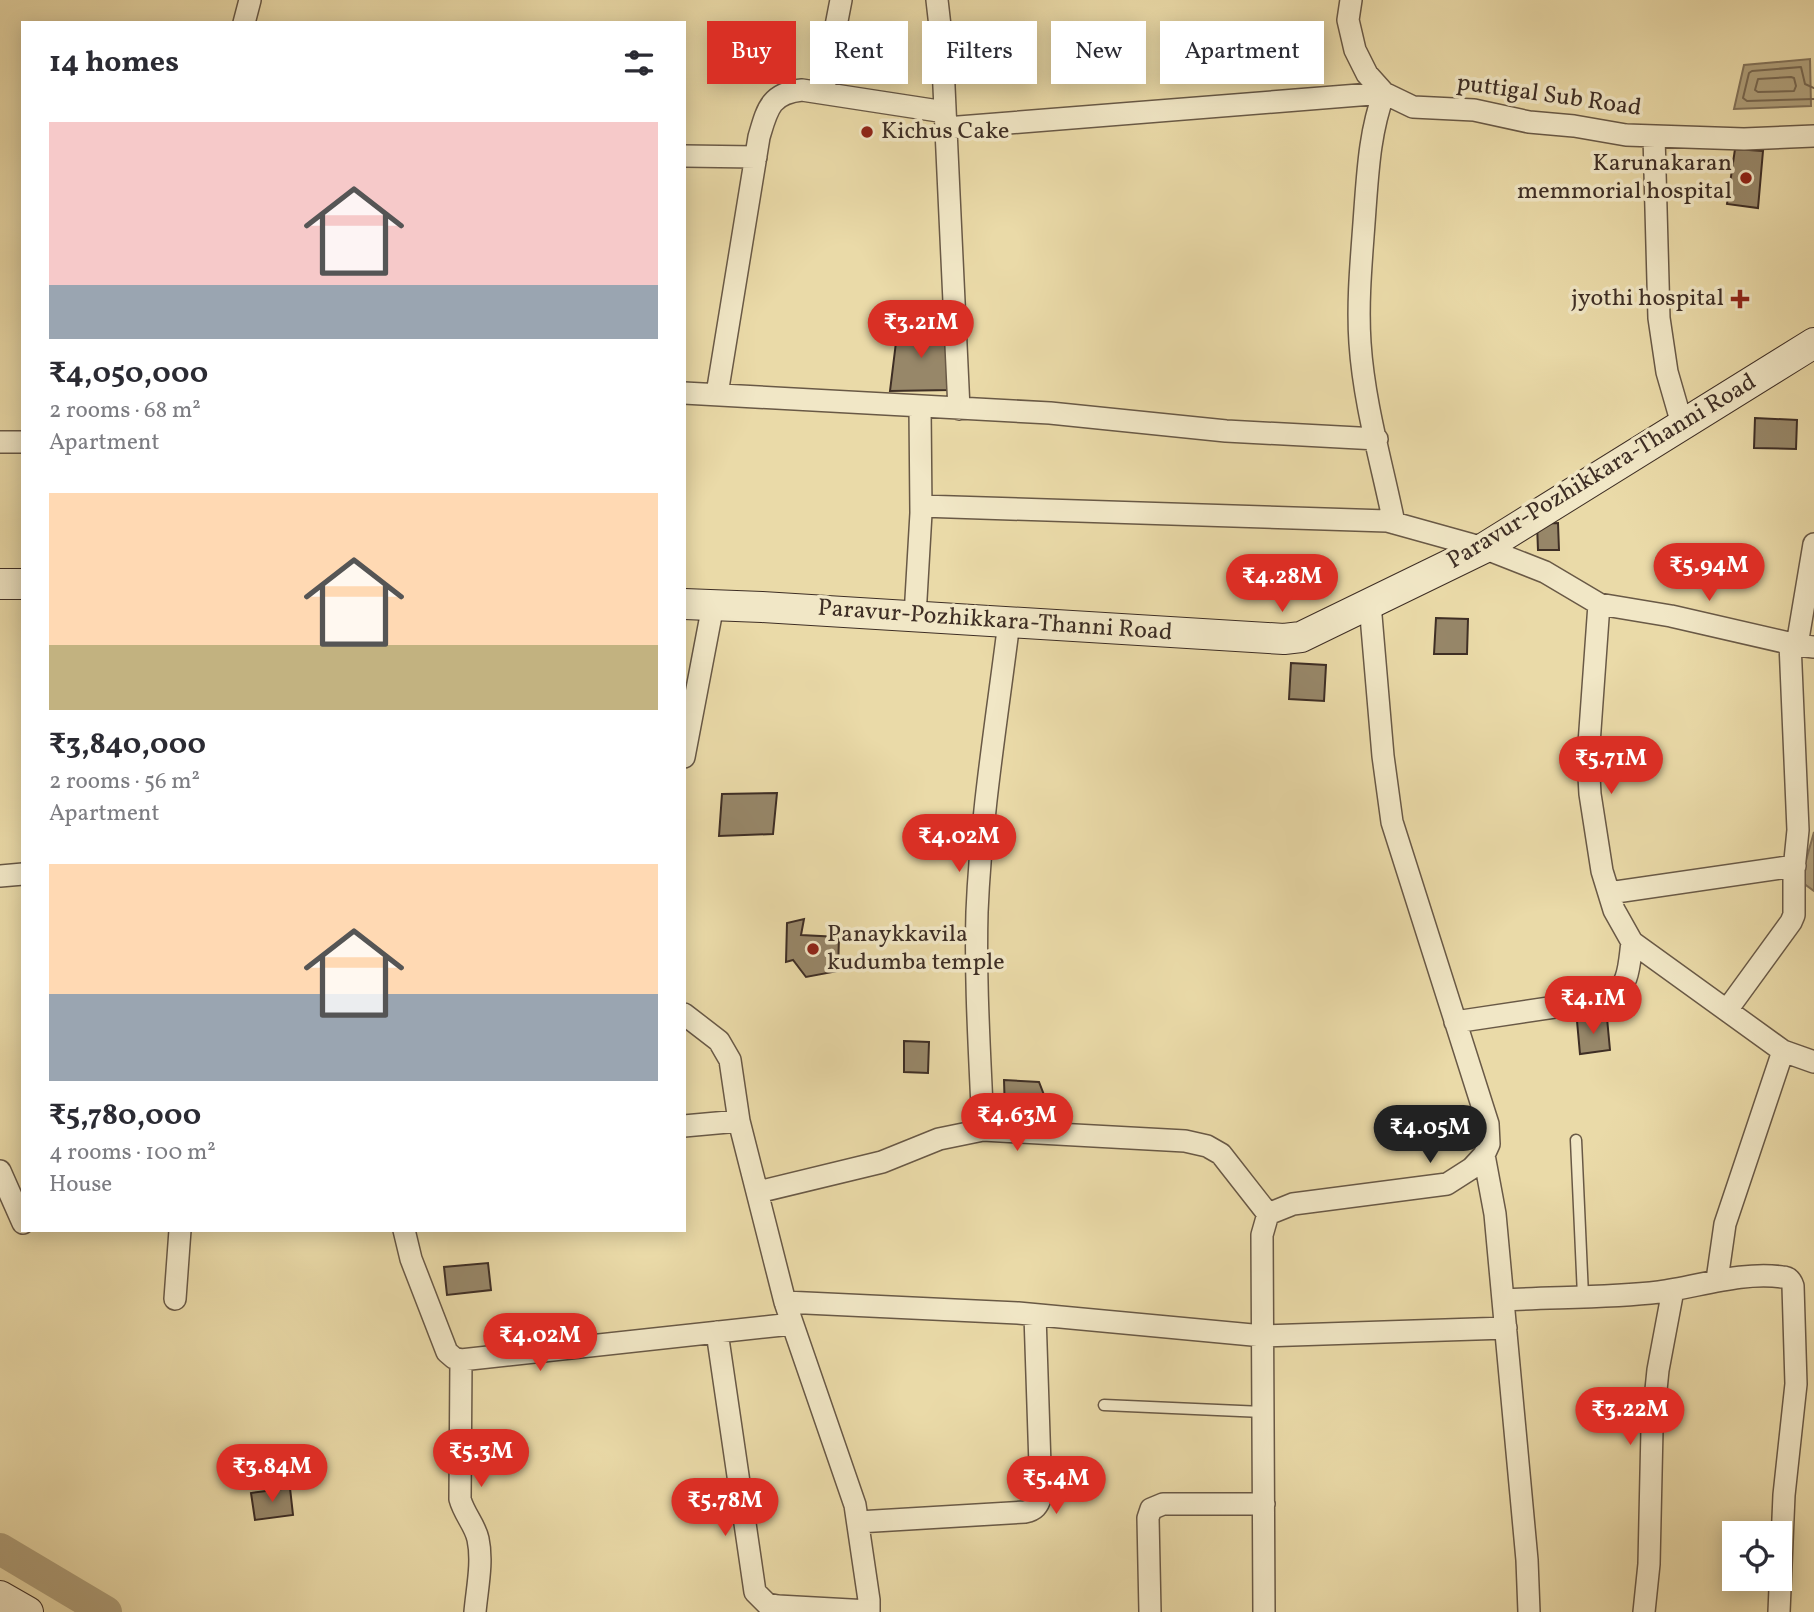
<!DOCTYPE html>
<meta charset="utf-8">
<style>
:root{--surface:#fff;--page:#f7f7f7;--text:#2b2b33;--muted:#7c7c81;--accent:#d93025}
body{margin:0;font-family:Vollkorn,serif;background:var(--page);color:var(--text);height:100vh;display:flex;flex-direction:column;font-size:26px;white-space:nowrap}
*{box-sizing:border-box;margin:0}
p{font-size:23px;color:var(--muted)}
.icon{flex:none;width:38px;height:38px;fill:none;stroke:currentColor;stroke-width:2;stroke-linecap:round;stroke-linejoin:round}
.map{position:relative;flex:1;overflow:hidden}
.drawer{position:absolute;left:21px;top:21px;width:665px;height:1211px;display:flex;flex-direction:column;background:var(--surface);border-radius:0px;box-shadow:0 4px 18px #0003}
.drawer>*{flex:none}
.hud{position:absolute;left:707px;top:21px;width:665px;height:63px;display:flex;gap:14px}
.buttons{position:absolute;left:1722px;top:1521px;display:grid;gap:14px}
.buttons a{display:grid;place-items:center;width:70px;height:70px;border-radius:0px;background:var(--surface);box-shadow:0 4px 18px #0003;font-size:35px}
.price{position:absolute;translate:-50% -60px;padding:0 16px;border-radius:24px;background:var(--accent);color:#fff;font-size:23px;line-height:46px;filter:drop-shadow(0 2px 4px #0008)}
.price::after{content:'';position:absolute;left:50%;top:42px;width:21px;height:16px;margin-left:-10px;background:inherit;clip-path:polygon(0 0,100% 0,50% 100%)}
.price.selected{background:#222;color:#fff}
ul{padding:0;list-style:none}
li{display:grid;align-content:center;gap:14px;height:371px;padding:0 28px}
li span{display:grid;place-items:center;height:217px;border-radius:0px;color:#555}
li>.icon{margin-inline-start:auto}
span .icon{width:126px;height:126px;fill:#fffc;stroke-width:1}
li b{font-size:30px}
h2{display:flex;justify-content:space-between;align-items:center;height:84px;padding:0 28px;font-size:30px}
.pill{padding:0 24px;border-radius:0px;background:var(--surface);box-shadow:0 4px 18px #0003;font-size:24px;line-height:63px}
.pill.selected{background:var(--accent);color:#fff}
.map>svg:first-child{display:block}
</style>
<div class="map">
<svg width="1814" height="1612" viewBox="0 0 1814 1612">
<rect width="100%" height="100%" fill="#eadaa8"/>
<filter id="stains"><feTurbulence type="fractalNoise" baseFrequency=".00286" numOctaves="4"/><feColorMatrix values="0 0 0 0 .2 0 0 0 0 .09 0 0 0 0 .02 0 0 0 .5 -.17"/></filter>
<radialGradient id="worn" r=".72"><stop offset=".6" stop-color="#630" stop-opacity="0"/><stop offset="1" stop-color="#630" stop-opacity=".3"/></radialGradient>
<path fill="#b0a07b" stroke="#827259" stroke-width="2" d="M 1810,59 L 1811,106 L 1734,109 L 1744,65 Z
M 1814,832 L 1814,891 L 1803,883 L 1805,864 Z"/>
<g fill="none" stroke-linecap="round" stroke-linejoin="round">
<path stroke="#776750" stroke-width="2" d="M 1791,77 L 1794,78 L 1796,86 L 1794,91 L 1758,92 L 1755,90 L 1758,79 Z
M 1814,88 L 1805,84 L 1801,67 L 1752,71 L 1749,73 L 1743,98 L 1747,101 L 1814,99"/>
<path stroke="#b0a07b" stroke-width="32" d="M 0,1549 L 106,1612"/>
</g>
<path fill="#978769" stroke="#3e2e25" stroke-width="2" d="M 1735,149 L 1763,151 L 1758,208 L 1727,204 Z
M 898,326 L 948,329 L 951,390 L 890,391 Z
M 1755,418 L 1797,420 L 1796,449 L 1754,448 Z
M 1558,523 L 1559,550 L 1538,550 L 1537,524 Z
M 1436,618 L 1468,619 L 1467,654 L 1434,654 Z
M 1291,663 L 1326,665 L 1324,701 L 1289,699 Z
M 777,793 L 773,834 L 719,836 L 722,794 Z
M 804,919 L 801,935 L 839,937 L 838,971 L 806,977 L 793,960 L 786,962 L 787,923 Z
M 1607,1018 L 1610,1050 L 1580,1054 L 1577,1021 Z
M 904,1041 L 929,1042 L 928,1073 L 904,1072 Z
M 1004,1080 L 1039,1082 L 1044,1095 L 1044,1111 L 1005,1113 Z
M 488,1263 L 491,1290 L 447,1295 L 444,1267 Z
M 290,1488 L 293,1515 L 255,1520 L 251,1493 Z"/>
<g fill="none" stroke-linecap="round" stroke-linejoin="round">
<defs>
<path id="service" d="M 1576,1140 L 1583,1296
M 1104,1405 L 1263,1412"/>
<path id="minor" d="M 937,0 L 942,44 L 959,409
M 1351,0 L 1348,20 L 1355,50 L 1367,74 L 1384,93 L 1413,107 L 1474,110 L 1529,122 L 1574,126 L 1626,135 L 1744,139 L 1814,136
M 244,23 L 250,0
M 823,93 L 841,0
M 946,128 L 1384,93 C 1370,131 1368,169 1365,209 C 1362,254 1357,299 1360,343 C 1364,404 1382,464 1394,523
M 1654,136 L 1659,318 L 1667,372 L 1682,424
M 684,156 L 756,157
M 684,393 L 1050,413 L 1226,431 L 1377,439
M 717,394 L 759,137 C 767,110 770,93 802,90 L 945,112
M 0,442 L 23,442
M 921,506 L 1387,521 L 1484,548 L 1545,572 L 1599,604 L 1588,758 L 1590,794 L 1602,871 L 1614,910 L 1632,942 L 1783,1051 L 1814,1062
M 1599,604 L 1671,616 L 1797,645 L 1814,647
M 915,616 L 921,513 L 920,408
M 1797,645 L 1814,544
M 684,757 L 713,605
M 0,876 L 23,874
M 1609,893 L 1795,866
M 1727,1010 L 1791,922 L 1794,915 L 1794,870 L 1798,830 L 1790,643
M 684,1014 L 719,1041 L 730,1060 L 739,1121 L 785,1302 L 855,1505 L 869,1600 L 869,1612
M 1455,1022 L 1609,999 C 1630,986 1629,964 1632,942
M 684,1126 L 739,1121
M 983,1130 C 980,1057 975,985 977,912 C 981,815 997,718 1009,622
M 1484,1155 L 1495,1214 L 1527,1560 L 1529,1612
M 0,1171 L 23,1223
M 758,1192 L 882,1162 L 939,1139 L 983,1130 L 1185,1141 L 1207,1146 L 1221,1154 L 1268,1214
M 404,1230 L 411,1259 L 447,1352 L 454,1358 L 461,1360 L 792,1324
M 1717,1280 L 1725,1224 L 1783,1051
M 175,1299 L 180,1230
M 1503,1300 C 1554,1297 1608,1298 1659,1292 C 1697,1287 1743,1271 1782,1277 C 1789,1277 1791,1280 1793,1286 L 1796,1384 L 1784,1495 L 1779,1612
M 785,1302 L 1018,1313 L 1263,1336 L 1506,1328
M 717,1332 L 755,1592 L 767,1604 L 778,1606 L 869,1611
M 461,1360 L 460,1499 C 464,1514 475,1525 478,1539 C 483,1562 477,1589 475,1612
M 858,1522 L 1025,1512 C 1035,1510 1038,1506 1041,1496 L 1035,1315
M 1150,1612 L 1148,1518 L 1151,1509 L 1163,1504 L 1264,1504
M 1264,1612 L 1262,1235 L 1268,1214 L 1293,1204 L 1447,1184 L 1472,1168 L 1484,1155 L 1489,1144 L 1488,1124 L 1392,822 L 1383,756 L 1370,604
M 1644,1612 L 1649,1564 L 1652,1429 L 1658,1370 L 1673,1290"/>
<path id="secondary" d="M 0,584 L 23,584
M 684,604 L 762,607 L 1284,639 L 1301,637 L 1484,548 L 1814,343
M 0,1596 L 28,1612"/>
</defs>
<use href="#service" stroke="#695946" stroke-width="13"/>
<use href="#minor" stroke="#695946" stroke-width="24"/>
<use href="#secondary" stroke="#3e2e25" stroke-width="32"/>
<use href="#service" stroke="#f1e7c6" stroke-width="10"/>
<use href="#minor" stroke="#f1e7c6" stroke-width="21"/>
<use href="#secondary" stroke="#f1e7c6" stroke-width="30"/>
</g>
<g fill="#8f2418" stroke="#f1e7c6" stroke-width="2.5">
<circle cx="867" cy="132" r="7"/>
<circle cx="1746" cy="178" r="7"/>
<path d="M1736.5 288.5h7v7h7v7h-7v7h-7v-7h-7v-7h7z"/>
<circle cx="813" cy="949" r="7"/>
</g>
<g text-anchor="middle" dominant-baseline="central" stroke-width="7" stroke-linejoin="round" paint-order="stroke">
<g font-size="24" fill="#3e2e25" stroke="#f1e7c6">
<text transform="translate(1549 96) rotate(8)">puttigal Sub Road</text>
<text transform="translate(1602 472) rotate(-31)">Paravur-Pozhikkara-Thanni Road</text>
<text transform="translate(995 621) rotate(4)">Paravur-Pozhikkara-Thanni Road</text>
</g>
<g font-size="24" fill="#3e2e25" stroke="#f1e7c6" text-anchor="start">
<text x="881" y="132">Kichus Cake</text>
<text x="1732" y="164" text-anchor="end">Karunakaran<tspan x="1732" dy="28">memmorial hospital</tspan></text>
<text x="1724" y="299" text-anchor="end">jyothi hospital</text>
<text x="827" y="935">Panaykkavila<tspan x="827" dy="28">kudumba temple</tspan></text>
</g>
</g>
<rect width="100%" height="100%" filter="url(#stains)"/>
<rect width="100%" height="100%" fill="url(#worn)"/>
</svg>
<div class="buttons">
<a><svg class="icon" aria-label="locate" viewBox="0 0 24 24"><circle cx="12" cy="12" r="6"/><path d="M12 2v4M12 18v4M2 12h4M18 12h4"/></svg></a>
</div>
<b class="price" style="left:921px;top:360px">₹3.21M</b>
<b class="price" style="left:1709px;top:603px">₹5.94M</b>
<b class="price" style="left:1282px;top:614px">₹4.28M</b>
<b class="price" style="left:1611px;top:796px">₹5.71M</b>
<b class="price" style="left:959px;top:874px">₹4.02M</b>
<b class="price" style="left:1593px;top:1036px">₹4.1M</b>
<b class="price" style="left:1017px;top:1153px">₹4.63M</b>
<b class="price selected" style="left:1430px;top:1165px">₹4.05M</b>
<b class="price" style="left:540px;top:1373px">₹4.02M</b>
<b class="price" style="left:1630px;top:1447px">₹3.22M</b>
<b class="price" style="left:481px;top:1489px">₹5.3M</b>
<b class="price" style="left:272px;top:1504px">₹3.84M</b>
<b class="price" style="left:1056px;top:1516px">₹5.4M</b>
<b class="price" style="left:725px;top:1538px">₹5.78M</b>
<div class="hud">
<a class="pill selected">Buy</a>
<a class="pill">Rent</a>
<a class="pill">Filters</a>
<a class="pill">New</a>
<a class="pill">Apartment</a>
</div>
<section class="drawer">
<h2>14 homes<svg class="icon" aria-label="filters" viewBox="0 0 24 24"><path d="M4 7h16M4 17h16"/><circle cx="9" cy="7" r="2"/><circle cx="15" cy="17" r="2"/></svg></h2>
<ul>
<li><span style="background:linear-gradient(#f6c9c9 75%,#9aa5b1 0)"><svg class="icon" aria-label="home" viewBox="0 0 24 24"><path d="M3 11l9-7 9 7M6 9v11h12V9"/></svg></span><div><b>₹4,050,000</b><p>2 rooms · 68 m²</p><p>Apartment</p></div></li>
<li><span style="background:linear-gradient(#ffd9b3 70%,#c2b280 0)"><svg class="icon" aria-label="home" viewBox="0 0 24 24"><path d="M3 11l9-7 9 7M6 9v11h12V9"/></svg></span><div><b>₹3,840,000</b><p>2 rooms · 56 m²</p><p>Apartment</p></div></li>
<li><span style="background:linear-gradient(#ffd9b3 60%,#9aa5b1 0)"><svg class="icon" aria-label="home" viewBox="0 0 24 24"><path d="M3 11l9-7 9 7M6 9v11h12V9"/></svg></span><div><b>₹5,780,000</b><p>4 rooms · 100 m²</p><p>House</p></div></li>
</ul>
</section>
</div>
